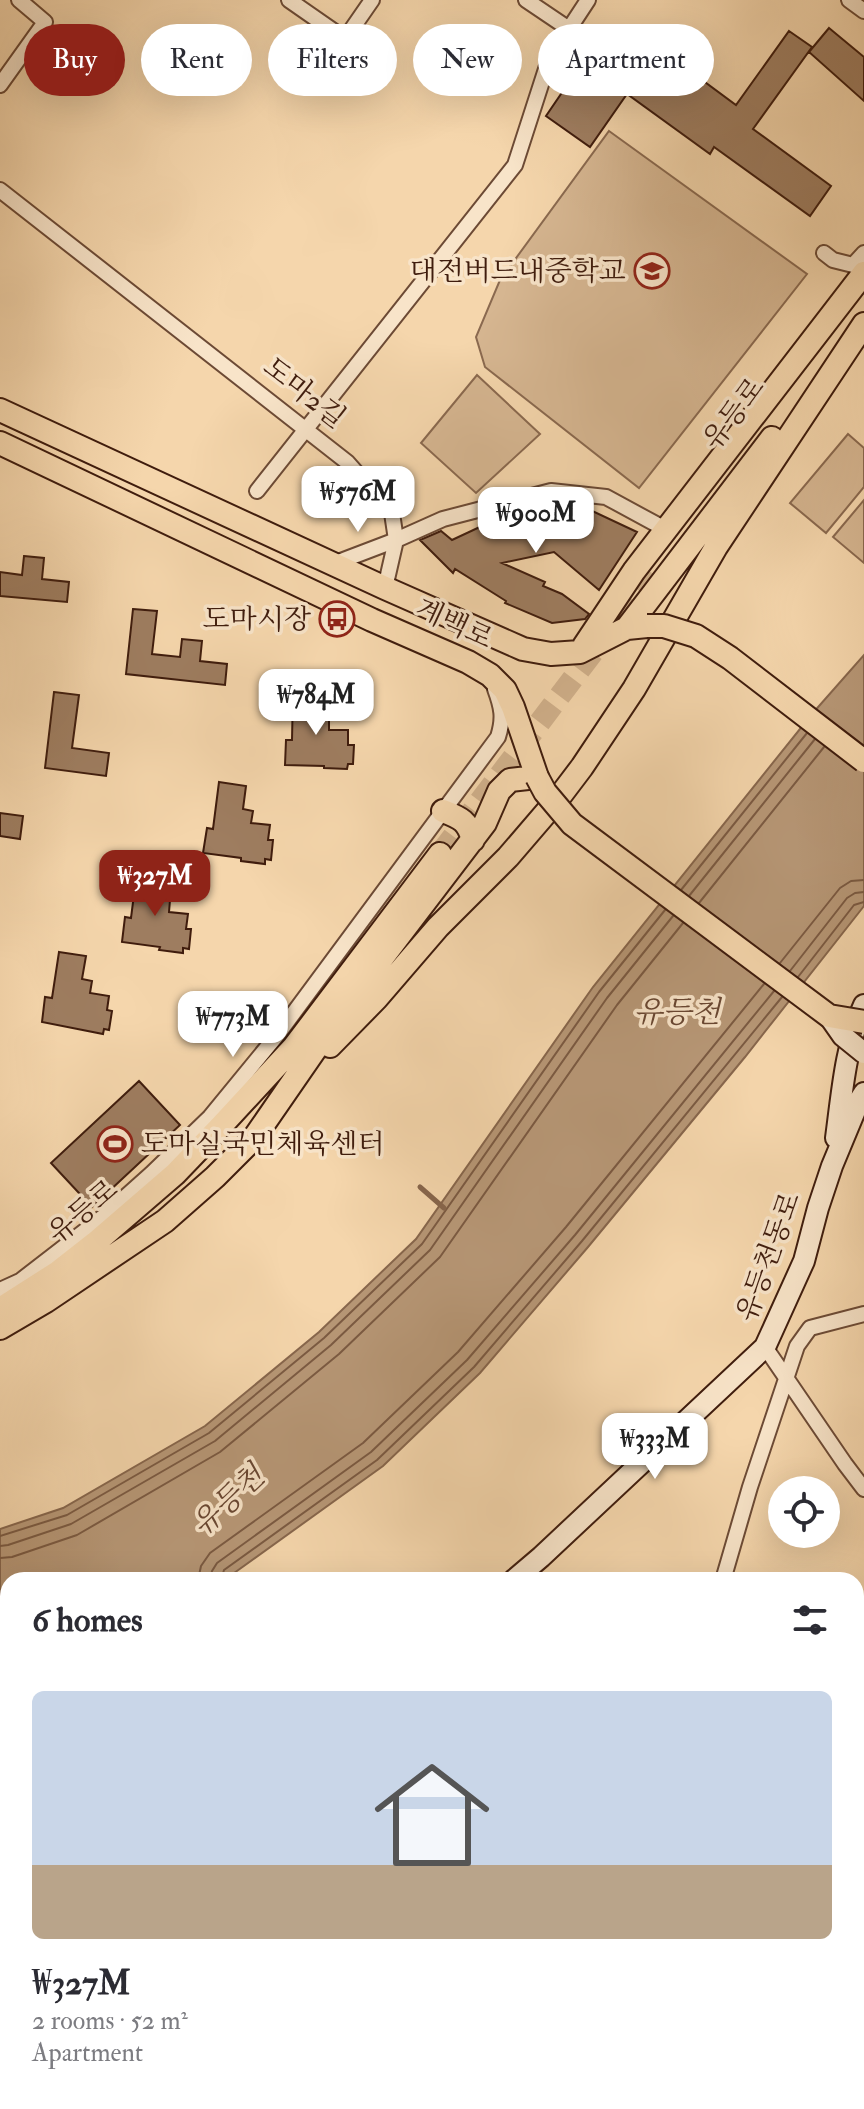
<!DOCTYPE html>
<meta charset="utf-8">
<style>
:root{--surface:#fff;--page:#f7f7f7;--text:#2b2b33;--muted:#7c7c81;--line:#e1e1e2;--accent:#8f2418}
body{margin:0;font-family:"IM FELL Double Pica","Noto Serif KR",serif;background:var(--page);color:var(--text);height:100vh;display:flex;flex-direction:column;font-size:30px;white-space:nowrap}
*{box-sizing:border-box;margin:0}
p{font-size:26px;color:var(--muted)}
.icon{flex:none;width:44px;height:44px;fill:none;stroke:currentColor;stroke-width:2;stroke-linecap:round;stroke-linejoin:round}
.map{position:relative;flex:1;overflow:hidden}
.sheet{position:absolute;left:0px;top:1572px;width:864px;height:538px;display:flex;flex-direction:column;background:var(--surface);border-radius:24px 24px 0 0;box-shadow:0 8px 32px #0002}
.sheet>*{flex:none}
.top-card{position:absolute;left:24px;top:24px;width:816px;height:72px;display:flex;gap:16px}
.controls{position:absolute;left:768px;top:1476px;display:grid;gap:16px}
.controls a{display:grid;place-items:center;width:72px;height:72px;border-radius:50%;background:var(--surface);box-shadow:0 8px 32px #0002;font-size:40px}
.price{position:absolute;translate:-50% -68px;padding:0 18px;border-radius:16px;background:#fff;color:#222;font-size:26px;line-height:52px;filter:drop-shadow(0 2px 4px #0008)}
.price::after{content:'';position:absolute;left:50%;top:48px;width:24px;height:18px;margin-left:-12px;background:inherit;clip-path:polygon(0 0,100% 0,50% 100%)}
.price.on{background:var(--accent);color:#fff}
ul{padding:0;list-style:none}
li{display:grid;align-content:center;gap:16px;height:424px;padding:0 32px}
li+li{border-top:2px solid var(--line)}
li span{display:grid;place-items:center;height:248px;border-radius:12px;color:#555}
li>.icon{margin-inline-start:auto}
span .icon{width:144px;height:144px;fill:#fffc;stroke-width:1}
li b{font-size:34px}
h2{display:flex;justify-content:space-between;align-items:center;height:96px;padding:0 32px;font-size:34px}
.pill{padding:0 28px;border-radius:36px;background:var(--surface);box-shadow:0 8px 32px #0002;font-size:28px;line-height:72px}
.pill.on{background:var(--accent);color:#fff}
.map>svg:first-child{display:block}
</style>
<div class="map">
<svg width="864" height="2109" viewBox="0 0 864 2109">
<rect width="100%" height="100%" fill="#f5d6ac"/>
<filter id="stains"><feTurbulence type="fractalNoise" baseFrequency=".0025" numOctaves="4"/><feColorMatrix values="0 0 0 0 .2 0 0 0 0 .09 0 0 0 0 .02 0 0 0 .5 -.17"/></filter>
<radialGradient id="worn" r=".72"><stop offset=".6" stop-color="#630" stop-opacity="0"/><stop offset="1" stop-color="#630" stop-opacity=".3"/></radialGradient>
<path fill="#d6b691" stroke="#8a694f" stroke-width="2" d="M 609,131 L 807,274 L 639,488 L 485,367 L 476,337 L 500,280 Z
M 477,375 L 540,434 L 476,493 L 421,443 Z
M 848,434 L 864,448 L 864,487 L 826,533 L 790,503 Z
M 864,500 L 864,563 L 833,537 Z"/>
<path fill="#b79776" stroke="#87664c" stroke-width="2" d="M 864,655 L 864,906 L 745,1057 L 588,1247 L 480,1373 L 383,1466 L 230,1576 L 222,1580 L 8,1580 L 8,1672 L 0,1675 L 0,1529 L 63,1508 L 205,1426 L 319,1332 L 416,1239 L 593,987 L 812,714 Z"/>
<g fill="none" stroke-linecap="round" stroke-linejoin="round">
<path stroke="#7b5a42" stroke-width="2" d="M 681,890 L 807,733
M 689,896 L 815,739
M 699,903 L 824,747
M 780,963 L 840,888 L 851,881 L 864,880
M 790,971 L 847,898 L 855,893 L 864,892
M 798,977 L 854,905 L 864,902
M 0,1536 L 67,1515 L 209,1433 L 324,1338 L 422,1244 L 599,992 L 665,910
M 0,1546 L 8,1545 L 71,1524 L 215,1441 L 331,1345 L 430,1250 L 607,998 L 673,916
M 0,1558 L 12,1557 L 77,1535 L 220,1452 L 339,1354 L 440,1257 L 617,1005 L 683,923
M 198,1580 L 201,1566 L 210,1553 L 363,1443 L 458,1352 L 566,1227 L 764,984
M 210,1580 L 212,1571 L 217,1563 L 371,1452 L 467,1360 L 575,1235 L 774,991
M 221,1580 L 224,1570 L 377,1460 L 474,1367 L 582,1241 L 782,997"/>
<path stroke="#87664c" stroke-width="5" d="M 420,1187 L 444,1208"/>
</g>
<path fill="#9e7d60" stroke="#3f1c0d" stroke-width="2" d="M 829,28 L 864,57 L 864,101 L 809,52 Z
M 789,31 L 812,47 L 753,129 L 831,186 L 810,216 L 714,147 L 710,154 L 627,94 L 590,147 L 546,116 L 591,50 L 644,86 L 650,78 L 658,84 L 675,60 L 736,105 Z
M 536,507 L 586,508 L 637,532 L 599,590 L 554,552 L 502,563 L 545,582 L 543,586 L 562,594 L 589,614 L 585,619 L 552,623 L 505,603 L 506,601 L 455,569 L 453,573 L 420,540 L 441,531 L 452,540 L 499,518 Z
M 24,556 L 44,558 L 42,579 L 69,582 L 67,602 L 0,596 L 0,572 L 22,575 Z
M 133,609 L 157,611 L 152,654 L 180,657 L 182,639 L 202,641 L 200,661 L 227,664 L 225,685 L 126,674 Z
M 54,692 L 79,695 L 72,748 L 109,753 L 106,776 L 45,768 Z
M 293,693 L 320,694 L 320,718 L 329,718 L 329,730 L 348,730 L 348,745 L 354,745 L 353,764 L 348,764 L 347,769 L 324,768 L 324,766 L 285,765 L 286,740 L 292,740 Z
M 219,782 L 246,786 L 243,809 L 253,811 L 251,823 L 270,825 L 268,840 L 273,840 L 271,860 L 265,859 L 265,864 L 241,861 L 241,858 L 203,853 L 207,828 L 213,829 Z
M 0,813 L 23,816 L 20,839 L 0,836 Z
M 137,871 L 164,875 L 161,899 L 170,900 L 169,912 L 188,914 L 186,929 L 191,929 L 189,949 L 183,948 L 183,953 L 159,950 L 160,947 L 122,942 L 125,917 L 131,918 Z
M 59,952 L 86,956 L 82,979 L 92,981 L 90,993 L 109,996 L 107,1010 L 112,1011 L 109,1030 L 104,1029 L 103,1034 L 42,1022 L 45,997 L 52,998 Z
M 139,1081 L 180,1125 L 92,1207 L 51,1163 Z"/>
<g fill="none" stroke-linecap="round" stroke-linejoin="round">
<path stroke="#d1b18c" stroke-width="22" stroke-dasharray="22 11" stroke-linecap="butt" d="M 440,854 L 653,573"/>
<defs>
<path id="street" d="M 289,0 L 345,39 L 372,0
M 526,0 L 569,29
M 849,0 L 864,11
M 0,85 L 45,22 L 19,0
M 0,190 L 347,462 L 392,513 L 396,540 L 385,588
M 824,253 L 833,260 L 853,265 L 864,253
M 257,491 L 515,165 L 546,69 L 569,29 L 588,0
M 333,564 L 396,540 L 443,519 L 551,491 L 606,497 L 667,530
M 0,1290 L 20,1281 L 104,1216 L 151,1174 L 210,1117 L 278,1034 L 498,737 C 504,718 502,708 495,689
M 765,1347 L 845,1464 L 864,1489
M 723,1580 L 750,1487 L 797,1346 L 810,1328 L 864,1314
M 0,1907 L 8,1906
M 856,1999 L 864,2004
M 0,2054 L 8,2078
M 856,2083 L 864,2070
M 16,2102 L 18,2109
M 392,2102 L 401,2109
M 728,2109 L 733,2102
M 839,2109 L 844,2102"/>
<path id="secondary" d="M 836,1138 C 842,1094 845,1047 864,1005
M 514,1580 L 541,1557 L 765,1347 L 804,1261 L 818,1208 L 832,1166 L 859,1101 L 864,1093
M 856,1836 L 864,1833
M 0,1878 L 8,1875
M 70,2109 L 91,2102"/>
<path id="primary" d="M 0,410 L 385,588 L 523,649 L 551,654 L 580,652 L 627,628 L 647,626
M 0,443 L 372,620 L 468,662 L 490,675 L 505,690 L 513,707 L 537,777 L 510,780 L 499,791 L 485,823 L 341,1012 L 254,1138 L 215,1177 L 165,1221 L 46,1301 L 0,1328
M 627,628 L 772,438
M 584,646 L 634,571 L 864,273
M 443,811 C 461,818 468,821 473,840
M 330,1046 L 376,999 L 438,927 L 508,857 L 557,800 L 582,767 L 634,689 L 716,547 L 864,324
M 0,1309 L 58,1272 L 95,1243 L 175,1174 L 221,1126 L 294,1047 L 440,854"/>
</defs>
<use href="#street" stroke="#6c4a35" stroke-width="18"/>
<use href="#secondary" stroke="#3f1c0d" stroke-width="24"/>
<use href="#primary" stroke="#3f1c0d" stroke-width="26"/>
<use href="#street" stroke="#f8e4c9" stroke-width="14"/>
<use href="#secondary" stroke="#f8e4c9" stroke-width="20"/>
<use href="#primary" stroke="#f5d6ac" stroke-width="22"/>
<defs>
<path id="secondary-bridge" d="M 829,1016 L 843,1036 L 864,1053"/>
<path id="primary-bridge" d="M 647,626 L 664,626 L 696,636 L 730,658 L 864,761
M 537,777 L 545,792 L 572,824 L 829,1016 L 864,1022"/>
</defs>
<use href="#secondary-bridge" stroke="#3f1c0d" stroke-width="24" stroke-linecap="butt"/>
<use href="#primary-bridge" stroke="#3f1c0d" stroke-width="26" stroke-linecap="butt"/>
<use href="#secondary-bridge" stroke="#f8e4c9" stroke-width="20"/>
<use href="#primary-bridge" stroke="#f5d6ac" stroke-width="22"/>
</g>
<defs>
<symbol id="school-ring" viewBox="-11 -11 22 22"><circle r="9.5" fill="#f8e4c9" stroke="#8f2418" stroke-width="1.5"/><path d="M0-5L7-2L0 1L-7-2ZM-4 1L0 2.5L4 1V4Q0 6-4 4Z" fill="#8f2418"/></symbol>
<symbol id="bus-ring" viewBox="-11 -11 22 22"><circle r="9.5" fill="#f8e4c9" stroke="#8f2418" stroke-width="1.5"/><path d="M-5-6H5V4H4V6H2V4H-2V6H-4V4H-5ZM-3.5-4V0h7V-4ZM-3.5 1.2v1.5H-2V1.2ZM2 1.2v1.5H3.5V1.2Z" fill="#8f2418"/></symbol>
<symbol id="stadium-ring" viewBox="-11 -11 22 22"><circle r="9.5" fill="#f8e4c9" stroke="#8f2418" stroke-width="1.5"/><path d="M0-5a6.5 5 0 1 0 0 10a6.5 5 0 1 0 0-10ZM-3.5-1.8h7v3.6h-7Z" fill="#8f2418"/></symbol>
</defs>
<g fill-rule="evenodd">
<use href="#school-ring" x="632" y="251" width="40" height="40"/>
<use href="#bus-ring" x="317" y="599" width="40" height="40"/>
<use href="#stadium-ring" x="95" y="1124" width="40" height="40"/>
</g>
<g text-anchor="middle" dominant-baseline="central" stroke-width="7" stroke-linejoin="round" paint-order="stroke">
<g font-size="28" fill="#3f1c0d" stroke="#f8e4c9" text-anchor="end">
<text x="626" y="271">대전버드내중학교</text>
<text x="311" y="619">도마시장</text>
<text x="141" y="1144" text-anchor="start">도마실국민체육센터</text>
</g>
<g font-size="28" fill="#3f1c0d" stroke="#f8e4c9">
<text transform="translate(304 393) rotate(38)">도마2길</text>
<text transform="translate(734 414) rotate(-53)">유등로</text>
<text transform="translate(454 624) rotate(25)">계백로</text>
<text transform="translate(83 1212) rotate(-40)">유등로</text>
<text transform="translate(769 1257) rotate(-70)">유등천동로</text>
</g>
<g font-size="30" font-style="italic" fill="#694732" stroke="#f8e4c9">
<text x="677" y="1012">유등천</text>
<text transform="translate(228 1501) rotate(-43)">유등천</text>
</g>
</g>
<rect width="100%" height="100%" filter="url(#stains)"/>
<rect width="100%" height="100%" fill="url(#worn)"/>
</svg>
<div class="controls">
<a><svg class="icon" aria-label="locate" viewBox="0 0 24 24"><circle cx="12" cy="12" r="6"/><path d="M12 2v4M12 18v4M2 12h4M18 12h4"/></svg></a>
</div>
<b class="price" style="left:358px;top:534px">₩576M</b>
<b class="price" style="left:536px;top:555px">₩900M</b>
<b class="price" style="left:316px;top:737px">₩784M</b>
<b class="price on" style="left:155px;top:918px">₩327M</b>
<b class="price" style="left:233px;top:1059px">₩773M</b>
<b class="price" style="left:655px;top:1481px">₩333M</b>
<div class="top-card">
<a class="pill on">Buy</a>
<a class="pill">Rent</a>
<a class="pill">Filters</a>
<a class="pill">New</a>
<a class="pill">Apartment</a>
</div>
<section class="sheet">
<h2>6 homes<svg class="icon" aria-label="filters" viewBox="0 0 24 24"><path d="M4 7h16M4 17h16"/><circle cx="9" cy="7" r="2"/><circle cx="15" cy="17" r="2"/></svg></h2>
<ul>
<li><span style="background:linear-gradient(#c9d6e8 70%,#b9a48a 0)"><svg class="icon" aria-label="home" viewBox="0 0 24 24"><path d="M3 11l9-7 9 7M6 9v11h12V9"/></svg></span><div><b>₩327M</b><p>2 rooms · 52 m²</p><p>Apartment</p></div></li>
</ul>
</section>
</div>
